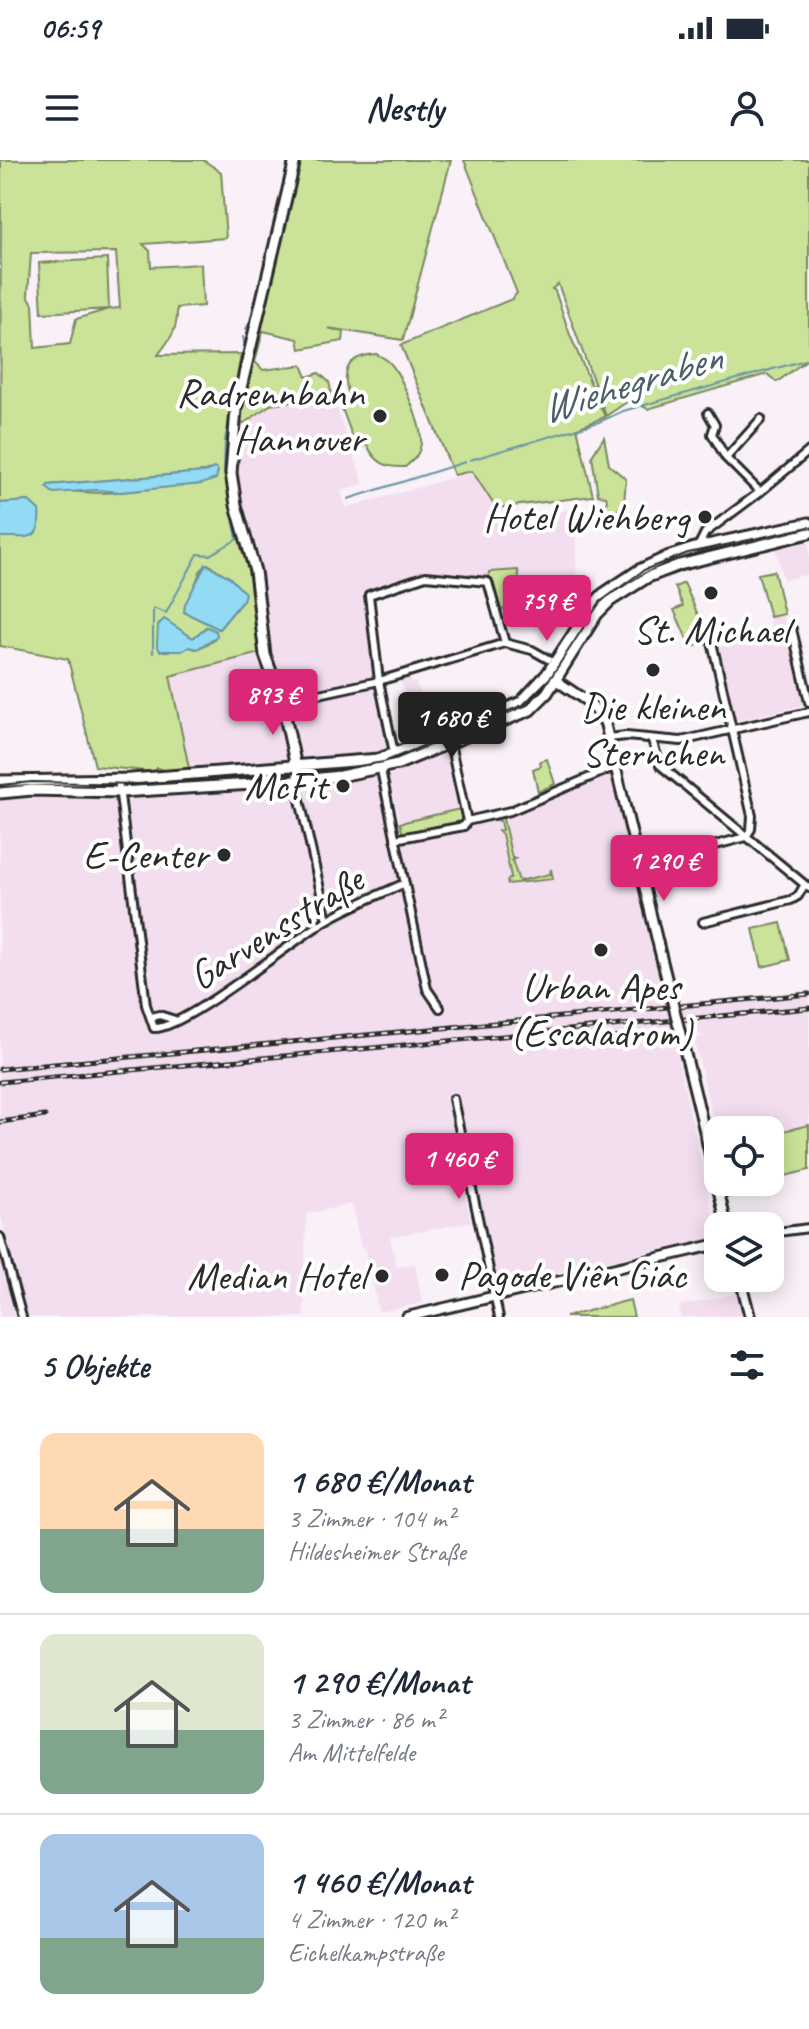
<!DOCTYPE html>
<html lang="de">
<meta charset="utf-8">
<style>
:root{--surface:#fff;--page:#f6f6f7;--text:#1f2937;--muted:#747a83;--line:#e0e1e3;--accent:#db2777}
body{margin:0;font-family:Caveat,sans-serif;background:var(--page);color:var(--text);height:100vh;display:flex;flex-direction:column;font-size:30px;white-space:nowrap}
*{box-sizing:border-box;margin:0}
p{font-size:26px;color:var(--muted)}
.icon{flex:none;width:44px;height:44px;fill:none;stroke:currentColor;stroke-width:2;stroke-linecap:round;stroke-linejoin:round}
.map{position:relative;height:1157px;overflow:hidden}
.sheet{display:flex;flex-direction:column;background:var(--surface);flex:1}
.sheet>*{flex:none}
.fabs{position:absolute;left:704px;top:956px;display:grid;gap:16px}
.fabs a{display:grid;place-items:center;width:80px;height:80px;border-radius:16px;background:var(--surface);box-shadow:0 4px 20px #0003;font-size:40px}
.price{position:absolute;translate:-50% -68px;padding:0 18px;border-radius:8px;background:var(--accent);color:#fff;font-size:26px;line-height:52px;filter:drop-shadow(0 2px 4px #0008)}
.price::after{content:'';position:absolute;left:50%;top:48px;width:24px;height:18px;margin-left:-12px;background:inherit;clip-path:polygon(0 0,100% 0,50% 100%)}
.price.current{background:#222;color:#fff}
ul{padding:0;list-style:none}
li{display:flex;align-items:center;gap:24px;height:200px;padding:0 40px}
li+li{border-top:2px solid var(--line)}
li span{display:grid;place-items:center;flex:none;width:224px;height:160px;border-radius:16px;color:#555}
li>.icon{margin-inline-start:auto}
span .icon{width:96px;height:96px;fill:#fffc;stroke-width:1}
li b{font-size:34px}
h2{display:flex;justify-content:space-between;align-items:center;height:96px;padding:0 40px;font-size:34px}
.status{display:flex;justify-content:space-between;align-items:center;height:56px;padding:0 40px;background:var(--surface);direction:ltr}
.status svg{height:22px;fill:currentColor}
header{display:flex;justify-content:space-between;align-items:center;height:104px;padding:0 40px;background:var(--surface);font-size:36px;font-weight:600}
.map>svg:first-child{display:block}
</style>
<div class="status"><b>06:59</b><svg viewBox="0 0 49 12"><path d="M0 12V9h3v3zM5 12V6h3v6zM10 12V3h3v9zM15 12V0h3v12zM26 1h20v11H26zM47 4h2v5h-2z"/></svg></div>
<header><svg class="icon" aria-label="menu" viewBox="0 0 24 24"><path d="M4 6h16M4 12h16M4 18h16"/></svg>Nestly<svg class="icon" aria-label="person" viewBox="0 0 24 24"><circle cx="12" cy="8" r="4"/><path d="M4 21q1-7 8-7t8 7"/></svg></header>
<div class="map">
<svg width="809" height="1157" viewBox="0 0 809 1157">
<rect width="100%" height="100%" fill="#f9f0f8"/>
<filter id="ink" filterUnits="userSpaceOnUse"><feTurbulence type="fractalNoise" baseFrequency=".0125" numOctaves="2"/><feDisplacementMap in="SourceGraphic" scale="16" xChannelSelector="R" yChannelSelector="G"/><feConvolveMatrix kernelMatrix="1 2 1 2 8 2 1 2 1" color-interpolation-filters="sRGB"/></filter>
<g filter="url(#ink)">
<path fill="#f2deef" d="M 332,236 L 364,324 L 341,331 L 346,348 L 473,312 L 496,348 L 498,362 L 574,349 L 577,423 L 554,429 L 522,431 L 488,420 L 426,414 L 371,433 L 381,521 L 396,592 L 379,599 L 395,678 L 464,666 L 467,661 L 493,656 L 614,607 L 673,843 L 809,831 L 809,965 L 770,974 L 770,970 L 718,970 L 718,980 L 694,879 L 706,875 L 673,877 L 718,1077 L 496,1126 L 456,936 L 446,936 L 471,1062 L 390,1077 L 396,1107 L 415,1104 L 422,1143 L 379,1152 L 365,1088 L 361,1088 L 352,1044 L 306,1054 L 304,1157 L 28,1157 L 0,1052 L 0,633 L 192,629 L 191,615 L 170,516 L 260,493 L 238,330 L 240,266 L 270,245 Z
M 809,382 L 809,414 L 783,420 L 776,389 Z
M 782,454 L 804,545 L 735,561 L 719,488 L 771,467 L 770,457 Z
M 410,517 L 411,523 L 415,522 L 429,550 L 413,559 L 400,520 Z
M 448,592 L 460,649 L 400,663 L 389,614 Z
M 0,1102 L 3,1102 L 17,1157 L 0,1157 Z
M 738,1134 L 743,1157 L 681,1157 L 679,1146 Z"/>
<path fill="#cae399" stroke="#7a8762" stroke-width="2" fill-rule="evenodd" d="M 1,0 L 203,0 L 221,12 L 226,78 L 143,84 L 150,91 L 151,107 L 201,104 L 203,146 L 177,148 C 178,170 171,178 158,195 L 241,194 L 238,212 L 244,214 L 231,291 L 260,493 L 170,516 L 189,608 L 167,611 L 157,608 L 155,612 L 95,606 L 68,499 L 0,486 L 0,377 L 30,376 L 29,341 L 0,343 ZM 116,92 L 120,148 L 109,149 L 107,99 L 39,103 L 42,153 L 109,149 L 76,159 L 70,184 L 35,188 L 33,144 L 28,135 L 31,93 ZM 214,309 L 201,324 C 152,326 93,342 48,325 L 205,312 ZM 208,404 L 229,417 L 244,433 L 243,440 L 219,469 L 184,452 L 201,410 ZM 164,459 L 193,478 L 206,467 L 216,471 L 214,480 L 197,489 L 192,488 Z
M 301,0 L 451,0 L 403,180 L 328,168 L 344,172 L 343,181 L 300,189 L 298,179 L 263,171 L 255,202 L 263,210 L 302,205 L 307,217 L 319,213 L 329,222 L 332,236 L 270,245 L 240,266 L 242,246 L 262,161 Z
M 464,0 L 809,0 L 809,198 L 777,222 L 767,214 L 648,249 L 630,240 L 606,256 L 558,124 L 552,129 L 555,131 L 570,175 L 605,257 L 577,268 L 593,336 L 496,348 L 472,311 L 454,315 L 401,185 L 512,139 L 517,133 Z
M 376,194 C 382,197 387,199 391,204 C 402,217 422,265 421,281 C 421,293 414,300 405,307 C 386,308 376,303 367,285 L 357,289 L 340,243 L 350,239 C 341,213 345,196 376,194 Z
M 604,277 L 609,305 L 626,319 L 624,343 L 606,363 L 600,357 L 607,341 L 606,336 L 598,335 L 592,296 Z
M 518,410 L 522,445 L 496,451 L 488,422 L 489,412 Z
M 774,411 L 784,454 L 770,457 L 758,414 Z
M 684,423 L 709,480 L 691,488 L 674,450 L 683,446 L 675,427 Z
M 547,599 L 555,624 L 538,632 L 533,609 L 541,606 L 540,601 Z
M 460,649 L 462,657 L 459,665 L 403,675 L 400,663 Z
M 510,655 L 503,659 L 512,698 L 517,698 L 512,700 L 519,721 L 550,714 L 551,709 L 553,719 L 508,724 L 507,721 L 511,717 L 502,674 L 498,671 L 502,670 L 500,661 L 496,660 Z
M 781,763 L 790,800 L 762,807 L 753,769 Z
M 809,965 L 809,1010 L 770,1020 L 770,974 Z
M 630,1140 L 634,1157 L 565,1157 Z"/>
<path fill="#93dbf5" stroke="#6995a4" stroke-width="2" d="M 214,308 L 218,311 L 216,319 L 201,324 L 121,332 L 96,330 L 53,333 L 47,328 L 48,325 L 205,312 Z
M 29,341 L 39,350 C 42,384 28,376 0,377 L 0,343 Z
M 206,404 L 229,417 L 245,433 L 243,440 L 219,469 L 184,452 L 185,444 Z
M 164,459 L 193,478 L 207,467 L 216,471 L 217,476 L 197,489 L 189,487 L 182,491 L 160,491 L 157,485 L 158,465 Z"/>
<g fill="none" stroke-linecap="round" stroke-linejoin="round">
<path stroke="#6995a4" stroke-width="2" d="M 282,30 L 289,0
M 268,93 L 281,38
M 246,169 L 252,158 L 262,121
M 470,300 L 599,262 L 623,251 L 809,199
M 348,339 L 465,302
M 237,379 L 224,311 L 225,280 L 245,186 L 243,177
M 153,493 L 153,448 L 166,453 L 198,394 L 210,395 L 241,377"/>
<defs>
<path id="minor" d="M 708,253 L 715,265 L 712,274 L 726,298 L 760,332
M 726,298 L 761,259
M 698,387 L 705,373 L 760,332 L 809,291
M 792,469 L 809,542
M 282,542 L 379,521 L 505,483 L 532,490 L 548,499
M 609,578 L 626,576 L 681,581 L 809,552
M 652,580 L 660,605 L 809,728
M 450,583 L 467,661
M 394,593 L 379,521 L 369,435 L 426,416 L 488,422 L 505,483
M 296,607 L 298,631 L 327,760
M 381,610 L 427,829 L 440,848
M 118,619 L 146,845 L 154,868 C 183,870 293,780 327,760 C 351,746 379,735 405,723
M 395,679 L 464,666 L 467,661 L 510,651 L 614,607
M 639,705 L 746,677 L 751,669 L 752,656 L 711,478
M 703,762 L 791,740 L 798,736 L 804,726
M 152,857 L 159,855 L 175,860
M 453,939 L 499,1157
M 770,1073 L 809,1068
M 0,1077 L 22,1157"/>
<path id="tertiary" d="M 551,517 L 591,544 L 605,563 L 659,788
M 697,940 L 727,1066
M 740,1118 L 750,1157
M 407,1157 L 718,1084"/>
<path id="secondary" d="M 295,0 L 236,249 L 231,313 L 236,345 L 255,411 L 265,495 L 282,542 L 296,607
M 0,621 L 131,619 L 379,599 L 462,568 L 521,542 L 547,514 L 591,447 L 603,434 L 639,410 L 667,397 L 698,387 L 809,363
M 0,633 L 32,630 L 120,632 L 284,622 L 340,616 L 398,604 L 530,550 L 547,533 L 597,454 L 610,441 L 648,417 L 679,405 L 809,373"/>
</defs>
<use href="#minor" stroke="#2b2b2b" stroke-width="12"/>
<use href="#tertiary" stroke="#2b2b2b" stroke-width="14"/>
<use href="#secondary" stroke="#2b2b2b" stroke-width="15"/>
<use href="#minor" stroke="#fff" stroke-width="6"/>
<use href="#tertiary" stroke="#fff" stroke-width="8"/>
<use href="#secondary" stroke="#fff" stroke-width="9"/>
<path stroke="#2b2b2b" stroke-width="2" d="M 0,625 L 32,622 L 142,624 L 340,609 L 384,602 L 523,545 L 551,517 L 600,442 L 644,410 L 688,393 L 809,367"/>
<defs>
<path id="rail" d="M 566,882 L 626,877
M 0,909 L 809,834
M 0,922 L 809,848
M 0,962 L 45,956"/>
</defs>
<use href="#rail" stroke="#2b2b2b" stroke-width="5"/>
<use href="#rail" stroke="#fff" stroke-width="2" stroke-dasharray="6" stroke-linecap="butt"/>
<defs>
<path id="tertiary-bridge" d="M 659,788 L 697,940"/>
</defs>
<use href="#tertiary-bridge" stroke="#2b2b2b" stroke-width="14" stroke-linecap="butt"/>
<use href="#tertiary-bridge" stroke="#fff" stroke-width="8"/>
</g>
</g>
<g fill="#2b2b2b" stroke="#fff" stroke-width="3">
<circle cx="380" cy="256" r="8"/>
<circle cx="705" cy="357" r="8"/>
<circle cx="711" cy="433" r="8"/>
<circle cx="653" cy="510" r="8"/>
<circle cx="343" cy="626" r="8"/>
<circle cx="224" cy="695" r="8"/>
<circle cx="601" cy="790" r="8"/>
<circle cx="442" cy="1115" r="8"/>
<circle cx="382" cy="1116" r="8"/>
</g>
<g text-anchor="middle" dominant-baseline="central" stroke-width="8" stroke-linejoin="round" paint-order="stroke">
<g font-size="40" fill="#2b2b2b" stroke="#fff" text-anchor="end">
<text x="364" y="233">Radrennbahn<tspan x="364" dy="46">Hannover</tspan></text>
<text x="689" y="357">Hotel Wiehberg</text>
<text x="711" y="470" text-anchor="middle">St. Michael</text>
<text x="653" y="547" text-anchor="middle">Die kleinen<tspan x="653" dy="46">Sternchen</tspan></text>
<text x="327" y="626">McFit</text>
<text x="208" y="695">E-Center</text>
<text x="601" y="827" text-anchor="middle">Urban Apes<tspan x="601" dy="46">(Escaladrom)</tspan></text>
<text x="458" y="1115" text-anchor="start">Pagode Viên Giác</text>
<text x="366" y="1116">Median Hotel</text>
</g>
<g font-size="40" fill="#2b2b2b" stroke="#fff">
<text transform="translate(276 768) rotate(-32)">Garvensstraße</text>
</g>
<g font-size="42" font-style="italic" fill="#4a6068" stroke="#fff">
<text transform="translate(631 223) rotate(-17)">Wiehegraben</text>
</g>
</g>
</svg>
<div class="fabs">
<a><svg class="icon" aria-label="locate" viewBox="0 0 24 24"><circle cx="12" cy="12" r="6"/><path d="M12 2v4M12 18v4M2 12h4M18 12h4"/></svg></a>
<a><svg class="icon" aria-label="layers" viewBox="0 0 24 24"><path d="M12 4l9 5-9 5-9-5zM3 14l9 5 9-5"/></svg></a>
</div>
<b class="price" style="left:547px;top:483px">759 €</b>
<b class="price" style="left:273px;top:577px">893 €</b>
<b class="price current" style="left:452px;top:600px">1 680 €</b>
<b class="price" style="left:664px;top:743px">1 290 €</b>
<b class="price" style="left:459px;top:1041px">1 460 €</b>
</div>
<section class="sheet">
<h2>5 Objekte<svg class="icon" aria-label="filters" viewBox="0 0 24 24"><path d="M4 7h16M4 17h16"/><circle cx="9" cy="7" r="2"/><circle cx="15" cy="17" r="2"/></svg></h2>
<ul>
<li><span style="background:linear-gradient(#ffd9b3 60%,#7fa58c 0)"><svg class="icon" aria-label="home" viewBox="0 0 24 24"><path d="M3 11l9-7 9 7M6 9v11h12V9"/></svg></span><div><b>1 680 €/Monat</b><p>3 Zimmer · 104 m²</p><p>Hildesheimer Straße</p></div></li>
<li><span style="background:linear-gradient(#dfe7d0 60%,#7fa58c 0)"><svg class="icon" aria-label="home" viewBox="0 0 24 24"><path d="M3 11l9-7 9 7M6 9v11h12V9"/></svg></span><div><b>1 290 €/Monat</b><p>3 Zimmer · 86 m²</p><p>Am Mittelfelde</p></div></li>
<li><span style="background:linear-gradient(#a9c7e8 65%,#7fa58c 0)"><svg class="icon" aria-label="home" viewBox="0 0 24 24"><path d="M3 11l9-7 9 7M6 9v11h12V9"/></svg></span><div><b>1 460 €/Monat</b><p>4 Zimmer · 120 m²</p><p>Eichelkampstraße</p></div></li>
</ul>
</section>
